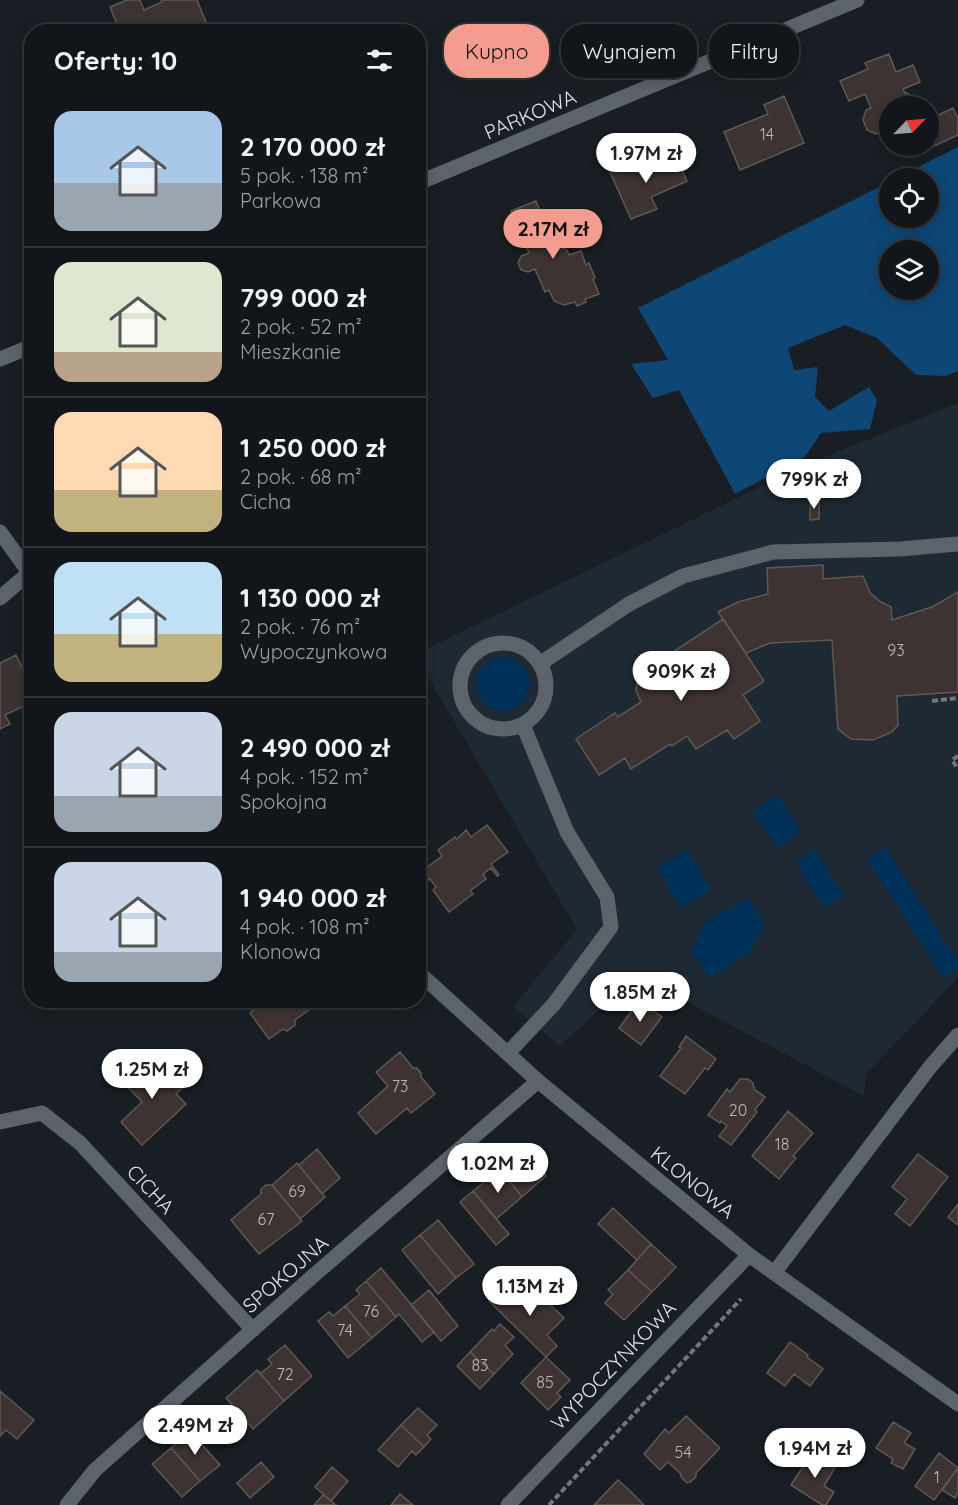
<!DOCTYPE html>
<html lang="pl">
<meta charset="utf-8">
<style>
:root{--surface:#12161a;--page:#1f2327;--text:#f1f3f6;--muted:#9c9fa2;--line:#313539;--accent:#f59c91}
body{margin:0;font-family:Quicksand,sans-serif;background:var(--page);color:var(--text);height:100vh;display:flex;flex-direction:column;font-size:22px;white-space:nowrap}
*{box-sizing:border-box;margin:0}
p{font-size:20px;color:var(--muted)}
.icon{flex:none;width:33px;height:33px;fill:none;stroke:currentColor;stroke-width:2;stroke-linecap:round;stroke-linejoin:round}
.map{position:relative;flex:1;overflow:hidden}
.side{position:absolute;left:24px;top:24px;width:402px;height:984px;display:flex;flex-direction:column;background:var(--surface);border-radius:24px;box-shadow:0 3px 15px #0003,0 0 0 2px var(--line)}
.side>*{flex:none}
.top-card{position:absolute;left:444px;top:24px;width:423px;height:54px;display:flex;gap:12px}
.needle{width:39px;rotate:65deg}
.buttons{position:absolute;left:879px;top:96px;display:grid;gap:12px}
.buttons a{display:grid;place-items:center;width:60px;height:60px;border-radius:50%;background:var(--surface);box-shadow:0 3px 15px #0003,0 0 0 2px var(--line);font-size:30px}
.price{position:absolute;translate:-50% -51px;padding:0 14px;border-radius:21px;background:#fff;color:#222;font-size:20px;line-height:39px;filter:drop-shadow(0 2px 3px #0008)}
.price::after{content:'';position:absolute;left:50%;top:36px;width:18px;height:14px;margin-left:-9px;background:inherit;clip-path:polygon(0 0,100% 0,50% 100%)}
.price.on{background:var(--accent);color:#111}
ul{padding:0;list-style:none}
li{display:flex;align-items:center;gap:18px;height:150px;padding:0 30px}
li+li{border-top:2px solid var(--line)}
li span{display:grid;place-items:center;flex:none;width:168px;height:120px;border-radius:18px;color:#555}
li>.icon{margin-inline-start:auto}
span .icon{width:72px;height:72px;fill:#fffc;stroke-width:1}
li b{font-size:26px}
h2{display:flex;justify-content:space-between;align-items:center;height:72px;padding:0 30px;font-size:26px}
.pill{padding:0 21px;border-radius:24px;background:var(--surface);box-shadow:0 3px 15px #0003,0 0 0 2px var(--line);font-size:21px;line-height:54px}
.pill.on{background:var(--accent);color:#111}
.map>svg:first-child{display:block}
</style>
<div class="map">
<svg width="958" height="1505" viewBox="0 0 958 1505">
<rect width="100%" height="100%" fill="#181e23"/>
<path fill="#1f2933" d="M 958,403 L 958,978 L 866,1074 L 864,1096 L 637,975 L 560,1046 L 513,1007 L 577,929 L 419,662 L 418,653 L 805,465 Z"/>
<path fill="#003259" d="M476 684a27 27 0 1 1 54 0a27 27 0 1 1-54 0Z
M 778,795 L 801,832 L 777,848 L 753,811 Z
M 885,847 L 958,961 L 958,968 L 944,979 L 867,859 Z
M 687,849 L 711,890 L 681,909 L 657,868 Z
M 815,849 L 845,896 L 824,908 L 795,862 Z
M 748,898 L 765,925 L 750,953 L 710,978 L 691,952 L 705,922 Z"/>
<path fill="#0e4675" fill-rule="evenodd" d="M 958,147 L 958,371 L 946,376 L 916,375 L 877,338 L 845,325 L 788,348 L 794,370 L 818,367 L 815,397 L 829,411 L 869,387 L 877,400 L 870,429 L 821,433 L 805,457 L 735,494 L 679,390 L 653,398 L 631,364 L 668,360 L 638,308 L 889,182 L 890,218 L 928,218 L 928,178 L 896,178 ZM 890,250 L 928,250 L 928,290 L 890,290 Z"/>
<path fill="#3d3332" stroke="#615755" stroke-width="1.5" d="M 127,0 L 140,0 L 144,10 L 162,2 L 161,0 L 197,0 L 208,27 L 199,32 L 120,32 L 110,7 Z
M 889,54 L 896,72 L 913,65 L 920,82 L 903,89 L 905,93 L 909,94 L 912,102 L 911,106 L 890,106 L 890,128 L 876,134 L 867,130 L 863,120 L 866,110 L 871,108 L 865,94 L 849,101 L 840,81 L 868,69 L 865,63 Z
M 784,96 L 804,143 L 740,170 L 724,132 L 768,114 L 764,105 Z
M 953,108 L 958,119 L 958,135 L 930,148 L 928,133 L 934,130 L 930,119 Z
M 676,156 L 687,181 L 651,197 L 657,209 L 631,219 L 609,170 L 635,159 L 640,171 Z
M 536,201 L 555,248 L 559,246 L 567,250 L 569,255 L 581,251 L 586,265 L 589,263 L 595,278 L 593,279 L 599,294 L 585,299 L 586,302 L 577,306 L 575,302 L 564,305 L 554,301 L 549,290 L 545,292 L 535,269 L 528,272 L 521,270 L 518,263 L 521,256 L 529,253 L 511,211 Z
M 810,501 L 819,501 L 819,519 L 810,520 Z
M 823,565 L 823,579 L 863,576 L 870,593 L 881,602 L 891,607 L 892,620 L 932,607 L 958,592 L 958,692 L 897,696 L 898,725 L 892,732 L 873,740 L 851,739 L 838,729 L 832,640 L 770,643 L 746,653 L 718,612 L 738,602 L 768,594 L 767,568 Z
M 723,619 L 764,681 L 743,695 L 760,721 L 734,739 L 727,730 L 696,749 L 687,736 L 672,746 L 670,744 L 631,769 L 625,758 L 599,775 L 576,739 L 615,713 L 618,717 L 641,702 L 636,691 L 637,682 L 641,673 Z
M 16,655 L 32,688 L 32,702 L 5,715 L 10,724 L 0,729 L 0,663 Z
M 487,825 L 508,852 L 491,864 L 499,875 L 497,876 L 491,868 L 483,874 L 486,879 L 470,891 L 473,894 L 449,912 L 433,890 L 436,887 L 430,879 L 426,881 L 418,871 L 418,867 L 422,871 L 442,856 L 438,850 L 455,837 L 457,839 L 466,830 L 471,837 Z
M 261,1000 L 302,1000 L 309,1010 L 295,1020 L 295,1025 L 287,1031 L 283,1029 L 269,1039 L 250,1013 L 263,1003 Z
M 639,1001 L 662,1017 L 641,1045 L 619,1028 Z
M 686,1036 L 716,1059 L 708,1070 L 705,1068 L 685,1094 L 660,1076 L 681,1048 L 679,1047 Z
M 400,1052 L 413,1068 L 417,1068 L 421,1073 L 421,1077 L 435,1094 L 411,1113 L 407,1108 L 376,1134 L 358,1113 L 388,1086 L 376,1072 Z
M 145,1060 L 155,1071 L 161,1064 L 183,1087 L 176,1094 L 186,1104 L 142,1145 L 121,1122 L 142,1102 L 122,1081 Z
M 740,1079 L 748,1079 L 753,1083 L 754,1089 L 765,1097 L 755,1110 L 757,1112 L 731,1145 L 719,1136 L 727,1126 L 721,1121 L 720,1123 L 708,1115 L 727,1089 L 730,1092 Z
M 788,1111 L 813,1133 L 793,1156 L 796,1158 L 779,1179 L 752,1156 Z
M 317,1149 L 340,1178 L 322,1194 L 299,1165 Z
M 524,1149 L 546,1176 L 522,1197 L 500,1169 Z
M 918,1154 L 948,1177 L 910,1226 L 895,1214 L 907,1199 L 892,1187 Z
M 297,1163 L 325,1197 L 300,1219 L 272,1185 Z
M 500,1169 L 522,1197 L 496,1219 L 473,1191 Z
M 266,1185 L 272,1185 L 302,1221 L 259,1254 L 231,1220 L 261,1194 L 261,1189 Z
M 473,1191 L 509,1234 L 496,1245 L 460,1202 Z
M 958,1204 L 958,1225 L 948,1217 Z
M 613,1208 L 651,1244 L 637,1260 L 598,1224 Z
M 438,1220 L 474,1264 L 456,1278 L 420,1235 Z
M 420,1235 L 456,1278 L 438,1294 L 402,1250 Z
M 651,1244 L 676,1267 L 652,1292 L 628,1270 Z
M 381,1268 L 434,1332 L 422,1342 L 399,1314 L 396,1317 L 366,1281 Z
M 628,1270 L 652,1292 L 624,1320 L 605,1303 L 613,1294 L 608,1290 Z
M 366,1281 L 396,1317 L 372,1338 L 345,1306 L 360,1294 L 356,1290 Z
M 505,1288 L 517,1301 L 532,1288 L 564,1318 L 547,1335 L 557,1346 L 546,1357 L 489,1301 Z
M 429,1290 L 458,1326 L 441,1341 L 411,1305 Z
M 345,1306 L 372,1338 L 348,1358 L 318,1321 L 329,1312 L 333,1316 Z
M 500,1324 L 514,1337 L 505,1345 L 513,1354 L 494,1374 L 470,1352 L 492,1329 L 494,1331 Z
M 790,1342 L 808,1355 L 807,1357 L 823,1369 L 810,1386 L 794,1374 L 785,1386 L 767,1373 Z
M 285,1345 L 312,1376 L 284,1401 L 257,1370 L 261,1373 L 272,1364 L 268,1359 Z
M 470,1352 L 494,1374 L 480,1389 L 457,1366 Z
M 546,1357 L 570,1380 L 557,1393 L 561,1397 L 548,1410 L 521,1383 Z
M 257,1370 L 284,1401 L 253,1429 L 226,1398 Z
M 0,1391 L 34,1420 L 17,1439 L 6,1430 L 0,1436 Z
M 418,1408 L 437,1425 L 427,1435 L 431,1439 L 424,1447 L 401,1425 Z
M 686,1416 L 720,1448 L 696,1473 L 696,1477 L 690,1482 L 687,1483 L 681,1477 L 681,1474 L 668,1462 L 660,1470 L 644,1454 L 665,1429 L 669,1433 Z
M 893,1422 L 911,1433 L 904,1443 L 915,1449 L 903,1469 L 891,1463 L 893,1459 L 876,1448 Z
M 401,1425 L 424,1447 L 416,1455 L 412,1451 L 398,1467 L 378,1450 Z
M 190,1431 L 220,1465 L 200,1481 L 171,1448 Z
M 171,1448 L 200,1481 L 182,1497 L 152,1464 Z
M 813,1451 L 836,1466 L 824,1486 L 834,1492 L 826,1505 L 822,1505 L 791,1485 Z
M 939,1453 L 958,1468 L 934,1500 L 915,1486 Z
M 261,1462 L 274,1477 L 250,1498 L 237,1483 Z
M 332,1467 L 348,1481 L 331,1501 L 315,1487 Z
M 958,1468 L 958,1493 L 955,1498 L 942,1490 Z
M 618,1480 L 629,1490 L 644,1505 L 594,1505 Z
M 400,1494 L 413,1505 L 391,1505 Z
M 323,1495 L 331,1501 L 336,1505 L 314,1505 Z"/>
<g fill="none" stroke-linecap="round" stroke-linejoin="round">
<path stroke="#71767b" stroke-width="4" stroke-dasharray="6 3" stroke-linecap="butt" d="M 932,701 L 958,698
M 958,756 L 952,760 L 958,769
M 549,1505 L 741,1299"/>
<path stroke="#5d636a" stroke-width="15" d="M 418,183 L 857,0
M 0,359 L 32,346
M 0,532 L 32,576
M 0,598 L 29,573
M460 686a43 43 0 1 1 86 0a43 43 0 1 1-86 0Z
M 541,663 L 629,604 L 683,576 L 773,552 L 900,549 L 958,544
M 418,972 L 538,1081 L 749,1255 L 958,1404
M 508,1053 L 554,1004 L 611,927 L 607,897 L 567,832 L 523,725
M 0,1122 L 42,1113 L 80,1143 L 253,1330
M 774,1273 L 930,1067 L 958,1035
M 67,1505 L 95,1470 L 313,1276 L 538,1081
M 508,1505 L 749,1255"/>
</g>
<g text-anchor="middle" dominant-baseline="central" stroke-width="4.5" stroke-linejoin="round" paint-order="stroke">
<g font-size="16" fill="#b9b9bc">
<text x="767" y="134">14</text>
<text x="896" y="650">93</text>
<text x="400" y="1086">73</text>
<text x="738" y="1110">20</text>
<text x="782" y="1144">18</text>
<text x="297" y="1191">69</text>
<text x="266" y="1219">67</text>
<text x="371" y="1311">76</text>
<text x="345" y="1330">74</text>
<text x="480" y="1365">83</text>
<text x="285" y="1374">72</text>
<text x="545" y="1382">85</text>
<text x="683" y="1452">54</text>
<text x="937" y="1477">1</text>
</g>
<g font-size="20" fill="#e2e6ea" stroke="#181e23">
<text transform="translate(530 114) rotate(-23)">PARKOWA</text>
<text transform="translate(693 1182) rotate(39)">KLONOWA</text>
<text transform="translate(151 1189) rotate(47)">CICHA</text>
<text transform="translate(285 1274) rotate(-41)">SPOKOJNA</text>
<text transform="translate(613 1365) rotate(-46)">WYPOCZYNKOWA</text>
</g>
</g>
</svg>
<div class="buttons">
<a><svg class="needle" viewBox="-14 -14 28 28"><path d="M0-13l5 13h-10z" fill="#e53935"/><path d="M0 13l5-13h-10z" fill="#9c9fa2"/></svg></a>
<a><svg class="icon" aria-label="locate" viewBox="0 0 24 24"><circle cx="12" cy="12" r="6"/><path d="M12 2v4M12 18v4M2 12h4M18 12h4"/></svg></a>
<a><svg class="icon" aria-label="layers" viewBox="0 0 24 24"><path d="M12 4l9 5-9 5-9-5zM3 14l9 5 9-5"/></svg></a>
</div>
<b class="price" style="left:646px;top:184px">1.97M zł</b>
<b class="price on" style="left:553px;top:260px">2.17M zł</b>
<b class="price" style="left:814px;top:510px">799K zł</b>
<b class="price" style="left:681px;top:702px">909K zł</b>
<b class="price" style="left:640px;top:1023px">1.85M zł</b>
<b class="price" style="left:152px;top:1100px">1.25M zł</b>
<b class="price" style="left:498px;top:1194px">1.02M zł</b>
<b class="price" style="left:530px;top:1317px">1.13M zł</b>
<b class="price" style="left:195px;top:1456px">2.49M zł</b>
<b class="price" style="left:815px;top:1479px">1.94M zł</b>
<div class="top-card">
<a class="pill on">Kupno</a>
<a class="pill">Wynajem</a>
<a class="pill">Filtry</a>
</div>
<section class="side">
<h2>Oferty: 10<svg class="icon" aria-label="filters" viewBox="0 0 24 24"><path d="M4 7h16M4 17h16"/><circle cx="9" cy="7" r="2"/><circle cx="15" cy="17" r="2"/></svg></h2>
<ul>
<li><span style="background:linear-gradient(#a9c7e8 60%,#9aa5b1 0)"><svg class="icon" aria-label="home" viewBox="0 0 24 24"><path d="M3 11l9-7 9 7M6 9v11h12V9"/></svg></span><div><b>2 170 000 zł</b><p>5 pok. · 138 m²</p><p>Parkowa</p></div></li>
<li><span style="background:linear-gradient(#dfe7d0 75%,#b9a48a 0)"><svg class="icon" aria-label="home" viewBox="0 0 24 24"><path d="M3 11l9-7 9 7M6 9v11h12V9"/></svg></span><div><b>799 000 zł</b><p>2 pok. · 52 m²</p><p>Mieszkanie</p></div></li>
<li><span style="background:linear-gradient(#ffd9b3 65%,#c2b280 0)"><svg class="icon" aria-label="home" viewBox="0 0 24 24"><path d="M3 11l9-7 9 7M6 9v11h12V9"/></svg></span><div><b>1 250 000 zł</b><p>2 pok. · 68 m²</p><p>Cicha</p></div></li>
<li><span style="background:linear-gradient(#bfe0f5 60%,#c2b280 0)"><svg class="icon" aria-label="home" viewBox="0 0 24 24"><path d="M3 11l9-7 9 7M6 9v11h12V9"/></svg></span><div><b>1 130 000 zł</b><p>2 pok. · 76 m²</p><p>Wypoczynkowa</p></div></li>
<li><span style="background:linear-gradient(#c9d6e8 70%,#9aa5b1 0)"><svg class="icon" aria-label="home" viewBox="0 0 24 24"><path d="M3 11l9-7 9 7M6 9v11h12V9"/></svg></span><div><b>2 490 000 zł</b><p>4 pok. · 152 m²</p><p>Spokojna</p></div></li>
<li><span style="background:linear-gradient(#c9d6e8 75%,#9aa5b1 0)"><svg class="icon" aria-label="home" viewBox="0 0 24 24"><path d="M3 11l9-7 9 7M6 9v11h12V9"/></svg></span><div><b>1 940 000 zł</b><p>4 pok. · 108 m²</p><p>Klonowa</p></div></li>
</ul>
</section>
</div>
